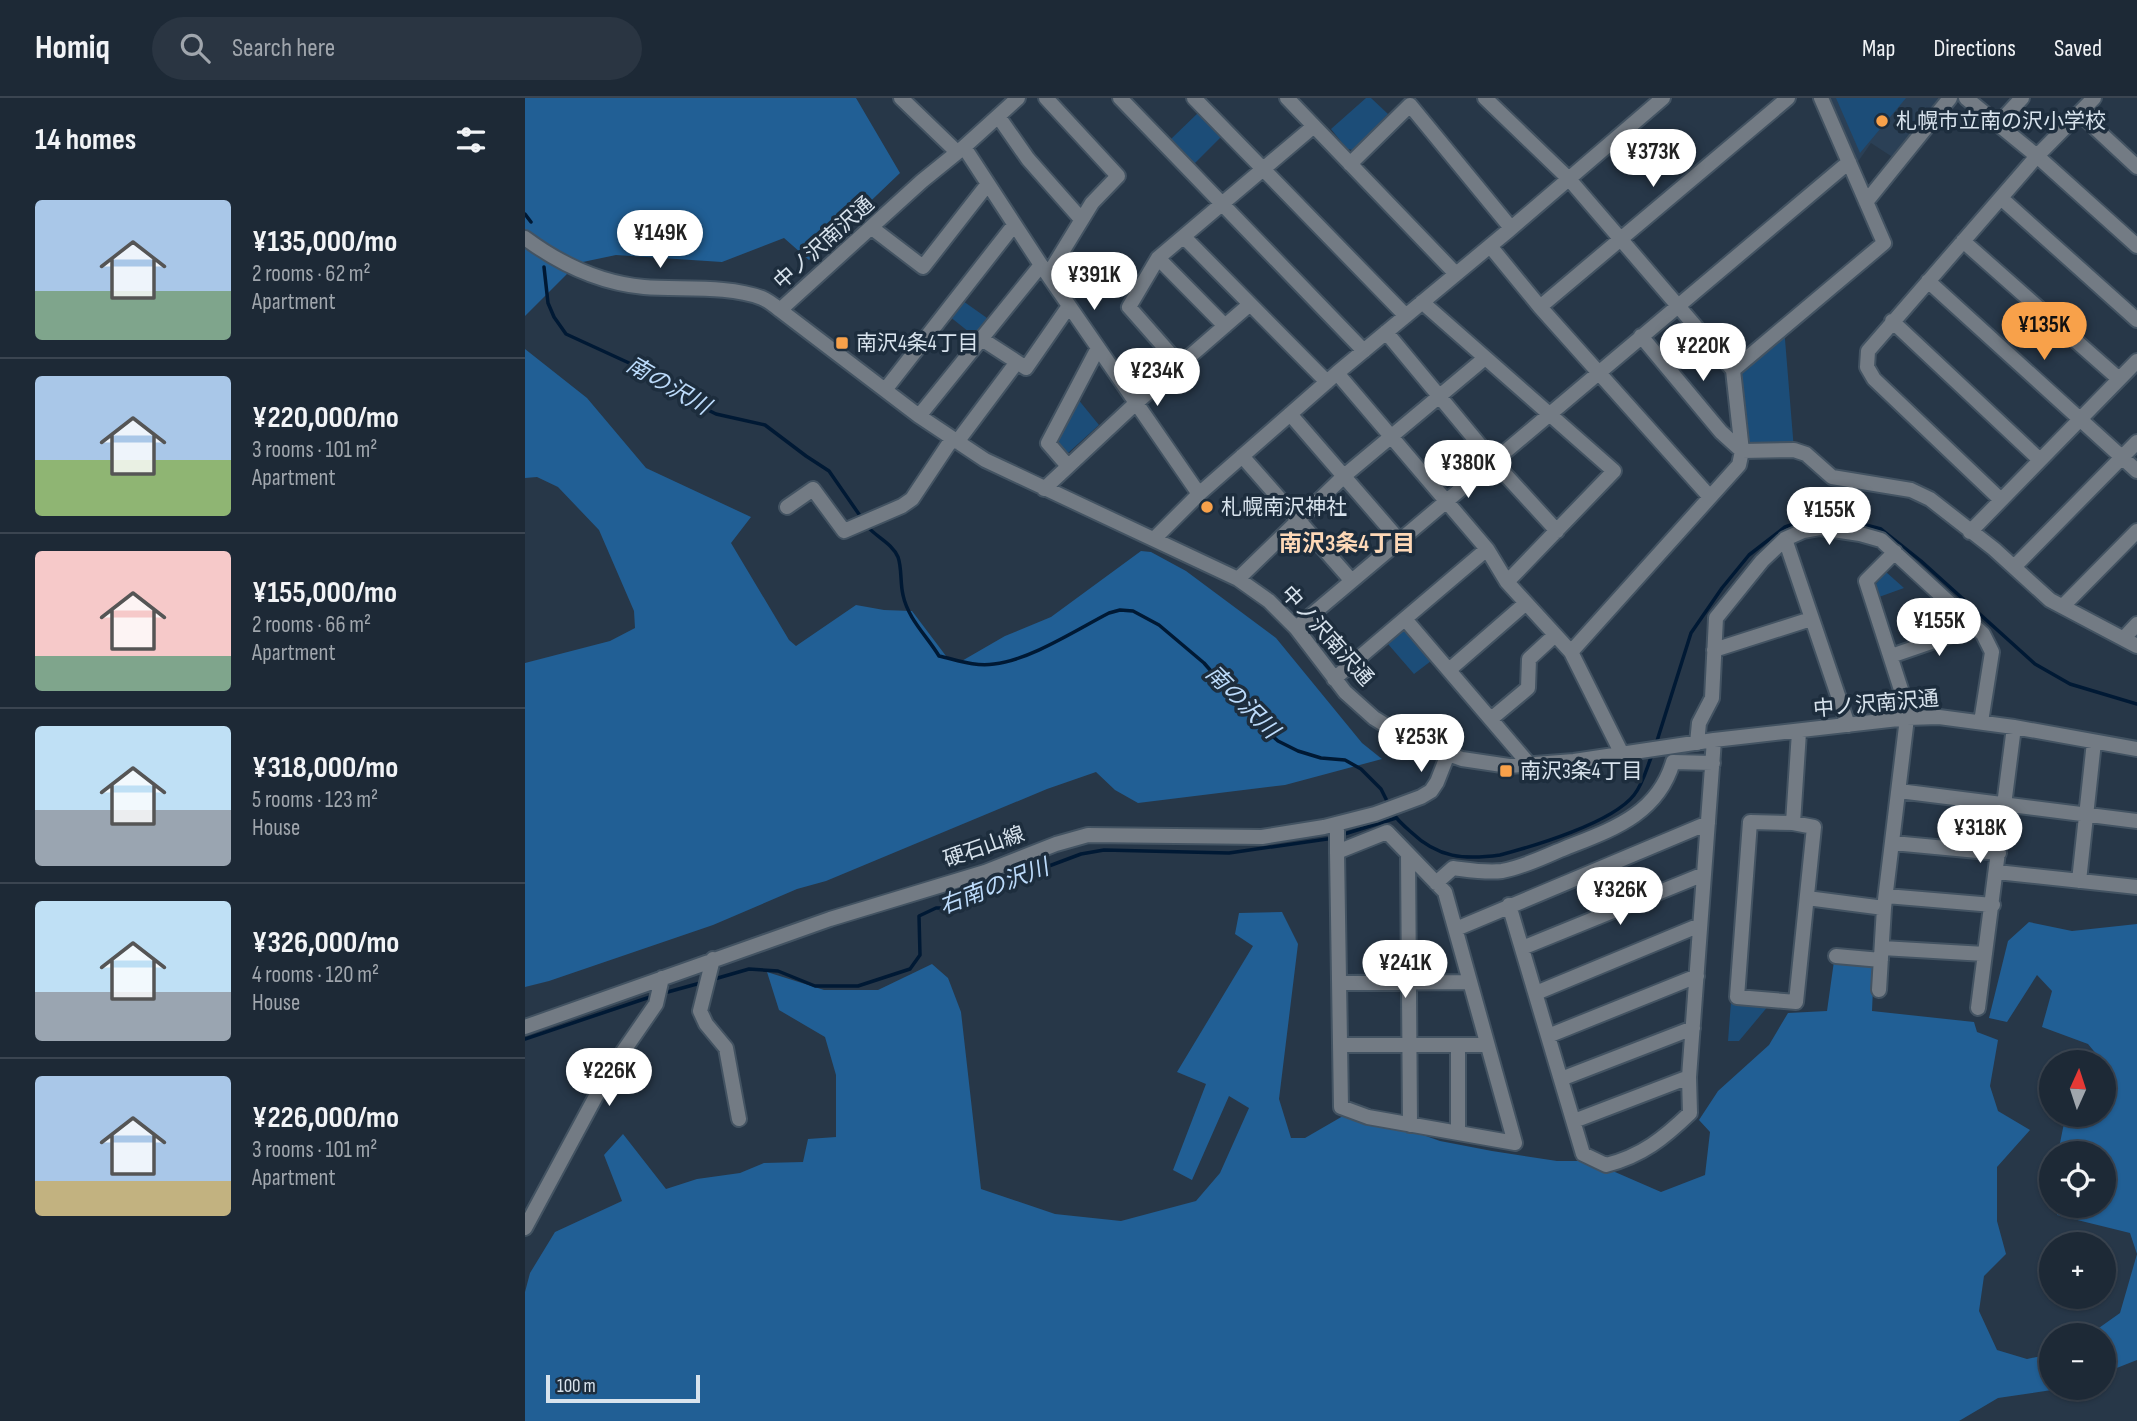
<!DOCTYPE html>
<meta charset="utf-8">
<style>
:root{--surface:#1d2936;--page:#2a3542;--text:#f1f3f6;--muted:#a0a6ad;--line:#3b4551;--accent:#f8a14a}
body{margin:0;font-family:"Sofia Sans Condensed","Noto Sans JP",sans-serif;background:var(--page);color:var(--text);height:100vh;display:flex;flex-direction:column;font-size:26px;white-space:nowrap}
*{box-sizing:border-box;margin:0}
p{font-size:23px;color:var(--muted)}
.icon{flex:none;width:38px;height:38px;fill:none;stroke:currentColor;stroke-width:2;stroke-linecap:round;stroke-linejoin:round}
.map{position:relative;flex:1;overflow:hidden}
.details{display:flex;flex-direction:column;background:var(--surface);width:525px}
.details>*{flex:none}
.needle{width:46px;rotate:3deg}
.buttons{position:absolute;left:1514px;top:952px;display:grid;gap:14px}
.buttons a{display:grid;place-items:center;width:77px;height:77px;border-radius:50%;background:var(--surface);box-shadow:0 2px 5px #0004,0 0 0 2px var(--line);font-size:35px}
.scale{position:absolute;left:21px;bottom:18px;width:154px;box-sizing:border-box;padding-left:7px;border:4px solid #d8e3ed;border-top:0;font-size:19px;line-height:24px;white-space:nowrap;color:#d8e3ed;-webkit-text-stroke:5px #1d2d3d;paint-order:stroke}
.price{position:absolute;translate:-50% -60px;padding:0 16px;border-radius:24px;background:#fff;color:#222;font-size:23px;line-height:46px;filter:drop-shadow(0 2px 4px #0008)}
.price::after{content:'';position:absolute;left:50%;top:42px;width:21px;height:16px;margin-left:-10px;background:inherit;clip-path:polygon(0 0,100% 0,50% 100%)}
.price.on{background:var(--accent);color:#111}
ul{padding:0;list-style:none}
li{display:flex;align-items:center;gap:21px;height:175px;padding:0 35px}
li+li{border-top:2px solid var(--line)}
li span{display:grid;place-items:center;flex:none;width:196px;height:140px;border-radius:7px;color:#555}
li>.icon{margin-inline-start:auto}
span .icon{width:84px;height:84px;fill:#fffc;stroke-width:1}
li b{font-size:30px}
h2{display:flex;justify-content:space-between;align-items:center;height:84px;padding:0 35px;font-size:30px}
header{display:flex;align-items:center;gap:42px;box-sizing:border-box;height:98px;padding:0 35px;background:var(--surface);border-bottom:2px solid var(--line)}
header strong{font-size:33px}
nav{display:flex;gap:38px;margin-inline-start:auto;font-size:24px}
.search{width:490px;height:63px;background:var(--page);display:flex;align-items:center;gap:18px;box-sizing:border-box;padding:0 24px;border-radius:38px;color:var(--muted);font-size:26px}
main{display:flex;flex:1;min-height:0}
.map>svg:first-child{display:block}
</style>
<header>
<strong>Homiq</strong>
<div class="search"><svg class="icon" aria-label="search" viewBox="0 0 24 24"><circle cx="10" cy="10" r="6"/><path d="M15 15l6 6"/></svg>Search here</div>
<nav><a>Map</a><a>Directions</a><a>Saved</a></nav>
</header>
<main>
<section class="details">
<h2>14 homes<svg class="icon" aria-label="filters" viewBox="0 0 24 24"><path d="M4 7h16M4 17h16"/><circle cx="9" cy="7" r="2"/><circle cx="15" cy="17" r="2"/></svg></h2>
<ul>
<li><span style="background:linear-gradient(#a9c7e8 65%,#7fa58c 0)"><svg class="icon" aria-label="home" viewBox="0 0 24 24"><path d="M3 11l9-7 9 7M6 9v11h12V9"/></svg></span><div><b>¥135,000/mo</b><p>2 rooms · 62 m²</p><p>Apartment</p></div></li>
<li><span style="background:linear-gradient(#a9c7e8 60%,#8fb573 0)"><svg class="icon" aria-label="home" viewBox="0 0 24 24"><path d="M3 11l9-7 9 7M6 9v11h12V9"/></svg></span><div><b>¥220,000/mo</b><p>3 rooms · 101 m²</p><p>Apartment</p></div></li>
<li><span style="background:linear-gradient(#f6c9c9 75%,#7fa58c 0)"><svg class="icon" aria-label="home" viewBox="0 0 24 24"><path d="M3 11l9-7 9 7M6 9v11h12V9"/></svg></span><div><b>¥155,000/mo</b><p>2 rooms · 66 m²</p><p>Apartment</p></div></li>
<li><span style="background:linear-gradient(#bfe0f5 60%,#9aa5b1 0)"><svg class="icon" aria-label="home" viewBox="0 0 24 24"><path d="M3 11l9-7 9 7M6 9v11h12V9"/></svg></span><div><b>¥318,000/mo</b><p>5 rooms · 123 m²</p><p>House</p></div></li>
<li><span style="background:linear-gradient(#bfe0f5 65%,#9aa5b1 0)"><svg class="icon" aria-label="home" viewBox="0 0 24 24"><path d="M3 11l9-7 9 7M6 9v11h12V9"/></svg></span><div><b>¥326,000/mo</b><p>4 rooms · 120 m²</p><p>House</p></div></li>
<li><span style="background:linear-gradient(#a9c7e8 75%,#c2b280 0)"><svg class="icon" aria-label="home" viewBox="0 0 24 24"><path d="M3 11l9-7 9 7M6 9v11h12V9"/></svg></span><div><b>¥226,000/mo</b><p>3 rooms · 101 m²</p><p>Apartment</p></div></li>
</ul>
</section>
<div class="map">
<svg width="1612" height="1323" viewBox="0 0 1612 1323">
<rect width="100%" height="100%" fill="#273748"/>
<path fill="#2b4056" d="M 1305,0 L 1418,0 L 1369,60 L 1346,45 L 1332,65 Z"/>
<path fill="#1c4d78" d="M 841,0 L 846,0 L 863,16 L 828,52 L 822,51 L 806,31 Z
M 1311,0 L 1381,0 L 1335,55 Z
M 675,13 L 698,37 L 669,66 L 646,41 Z
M 438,203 L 462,220 L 449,238 L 424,218 Z
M 1259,229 L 1269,352 L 1217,353 L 1208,272 Z
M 552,300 L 574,327 L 543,355 L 528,345 Z
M 1361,474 L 1379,490 L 1354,499 L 1350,487 Z
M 879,531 L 884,533 L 906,563 L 889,576 L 863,546 Z
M 1206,904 L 1244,907 L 1214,943 L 1203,943 Z"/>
<path fill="#215f95" d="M 0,0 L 331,0 L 375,75 L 284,162 L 259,140 L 197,164 L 91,157 L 53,165 L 0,218 Z
M 0,251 L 62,300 L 121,370 L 226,419 L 206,445 L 264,542 L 271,548 L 331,507 L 359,512 L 387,513 L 421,558 L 435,564 L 480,538 L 526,519 L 616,453 L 626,454 L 661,473 L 751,540 L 837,645 L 857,661 L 760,687 L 613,705 L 590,692 L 571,674 L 522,691 L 301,783 L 272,791 L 188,827 L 24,883 L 0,889 L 0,565 L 85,543 L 110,530 L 109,513 L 74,432 L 33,389 L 12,379 L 0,380 Z
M 757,814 L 773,846 L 754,1001 L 766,1040 L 780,1040 L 818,1018 L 884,1032 L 915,1043 L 967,1053 L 1032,1063 L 1055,1063 L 1090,1074 L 1136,1094 L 1180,1077 L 1185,1034 L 1174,1022 L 1193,993 L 1244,947 L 1263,915 L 1302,913 L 1309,863 L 1349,867 L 1347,913 L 1449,924 L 1452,934 L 1473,942 L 1465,988 L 1473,1013 L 1505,1032 L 1472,1069 L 1472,1123 L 1481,1156 L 1459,1178 L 1454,1213 L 1472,1252 L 1502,1261 L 1526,1256 L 1526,1290 L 1540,1290 L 1473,1300 L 1434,1323 L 0,1323 L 0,1194 L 5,1175 L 30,1134 L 97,1103 L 79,1057 L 98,1036 L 141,1091 L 172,1081 L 215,1075 L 239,1065 L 278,1064 L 283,1041 L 311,1039 L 311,977 L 300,939 L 254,912 L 242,874 L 299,892 L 353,892 L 407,866 L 423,880 L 436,914 L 456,1091 L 530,1116 L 596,1123 L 671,1103 L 695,1075 L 724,1010 L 704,998 L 667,1082 L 648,1072 L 681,986 L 652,974 L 728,848 L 710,836 L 714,815 Z
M 1504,824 L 1547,833 L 1612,826 L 1612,1262 L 1579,1275 L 1578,1237 L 1564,1237 L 1595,1215 L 1612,1156 L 1605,1135 L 1532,1117 L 1532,1108 L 1578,1108 L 1578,1055 L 1533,1055 L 1539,1025 L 1547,1017 L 1578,1017 L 1579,984 L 1585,976 L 1578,964 L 1563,946 L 1517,929 L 1527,893 L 1512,877 L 1482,924 L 1464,920 L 1483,843 Z"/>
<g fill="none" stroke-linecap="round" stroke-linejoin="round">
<path stroke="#001934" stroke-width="3.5" d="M 0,116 L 6,124
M 19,169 L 23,205 L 29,219 L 41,236 L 128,276 L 171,306 L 191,316 L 240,327 L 281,358 L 304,373 L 338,422
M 342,428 C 351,439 367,445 373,459 C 377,470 375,485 378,497 C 383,521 402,538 414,558 C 432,562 450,569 469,566 C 505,562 551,532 584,515 L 595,512 L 608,513 L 634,527 L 679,565 L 729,622 L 753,643 L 773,653 L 796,660 L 820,662 L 836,671 L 856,691 L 864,707
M 1131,646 L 1166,535 L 1197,490 L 1224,457 L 1260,429 L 1280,422 L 1326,423 L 1356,431 L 1396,463 L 1510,566 L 1545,586 L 1612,606
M 867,714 C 872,722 879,728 886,734 C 913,760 939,762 975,757 C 1009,748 1087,725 1109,697 C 1118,686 1122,669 1127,657
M 816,737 L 871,720
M 186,882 L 224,871 L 253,873 L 290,888 L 333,888 L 385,871 L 395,857 L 394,818 L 411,810 L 423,810 L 476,786 L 556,756 L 579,752 L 704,755 L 809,740
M 139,895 L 179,884
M 0,941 L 128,898"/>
<defs>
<path id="minor" d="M 376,0 L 432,54
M 493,0 L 439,49 L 397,83 L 255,212 L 394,318 L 460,362 L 713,481 L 744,503 L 771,530 L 820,594 L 849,620 L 883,641 L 937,661 L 984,668 L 1049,663 L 1189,642 L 1382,620 L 1414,619 L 1489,629 L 1612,651
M 521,0 L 593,78 L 567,105 L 523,177
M 595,0 L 839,253
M 669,0 L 881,218
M 762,0 L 931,176
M 960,0 L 1044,81 L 1208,272 L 1217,353
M 1441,0 L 1512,58 L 1612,148
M 1554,15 L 1612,69
M 473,18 L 503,61 L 556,121
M 1473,26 L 1497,0
M 439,49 L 516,167 L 674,396
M 825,66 L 885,7 L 986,130
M 1476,100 L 1612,222
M 1341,104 L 1425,0
M 347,130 L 398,169 L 462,87
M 659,139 L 802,284
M 0,140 C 35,166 75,185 119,189 C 155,192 203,187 237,200 C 244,203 250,208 255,212
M 1438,143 L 1594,281
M 965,148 L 1015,209 L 1184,398
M 633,160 L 700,228
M 1403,183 L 1612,373
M 897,204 L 1089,373 L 982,484
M 1015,209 L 1263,0
M 1367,223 L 1515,362
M 861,234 L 968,363 L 1032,433
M 1116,238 L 1196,334 L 1217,353
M 492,264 L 501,270 L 544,208
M 655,267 L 604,209 L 633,160 L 789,28
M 1208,272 L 1359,145 L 1296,0
M 812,275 L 962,451 L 982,484 L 1046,554
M 360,292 L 489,127
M 765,316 L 874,442
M 394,318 L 516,167
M 432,344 L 492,264 L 455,240
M 717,358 L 826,482
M 542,367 L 523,345 L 573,250
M 519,391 L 611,305 L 724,207
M 1476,402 L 1349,281 L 1342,269 L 1343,253 L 1512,58 L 1569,0
M 262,409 L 288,391 L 319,433 L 377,408 L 387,401 L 427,341
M 1445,434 L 1612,263
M 630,440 L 674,396 L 812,275 L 983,133 L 1138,0
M 1260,441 L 1323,627
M 1489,469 L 1612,344
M 713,481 L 819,378 L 960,260
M 1538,508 L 1612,433
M 880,521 L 1004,666
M 771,530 L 1324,64
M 1599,540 L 1612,526
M 1189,552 L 1286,521
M 1366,558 L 1450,529
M 924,572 L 1001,505
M 809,581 L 962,451
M 966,621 L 1003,590 L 1004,561 L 1030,537
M 1172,645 L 1174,625 L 1187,600 L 1191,520 L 1237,463 L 1260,441 L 1278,433 L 1295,430 L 1335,436 L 1356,442 L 1458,536 L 1467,554 L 1456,624
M 1097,656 L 1046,554 L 1214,367 L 1217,353 L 1269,352 L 1281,356 L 1307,379 L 1386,392 L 1405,401 L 1469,451 L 1525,502 L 1612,548
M 1374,693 L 1612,723
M 1268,725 L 1225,724 L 1212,899 L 1271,904 L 1289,729 L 1268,725 L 1274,634
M 1368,745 L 1474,755
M 812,754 L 862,734 L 920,794 L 990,1045 L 843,1019 L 816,1009 L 812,754 L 812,726
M 883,756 L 885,1027
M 1472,774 L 1612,789
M 1554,783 L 1569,644
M 911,785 L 928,770 C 944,772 961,775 977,773 C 999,769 1018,759 1038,751 C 1085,732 1132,718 1148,664 L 1188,665
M 1361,798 L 1468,807
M 1282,800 L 1359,810
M 984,807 L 1058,1056 L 1081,1067 C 1117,1058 1139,1040 1165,1015 L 1164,979
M 931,831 L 1183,725
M 997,850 L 1179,776
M 1357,850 L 1460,856
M 1311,858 L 1356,862
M 188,861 L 175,913 L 181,926 L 201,950 L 214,1021
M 814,885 L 945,884
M 1354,892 L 1359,810 L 1382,620 L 1380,604 L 1341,483 L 1370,454
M 1011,895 L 1175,827
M 1453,910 L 1489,629
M 0,929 L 305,821 L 460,774 L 531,746 L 563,737 L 737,739 L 799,729 L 850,716 L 896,699 L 906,693 L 912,684 L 923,656
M 1023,938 L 1172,878
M 815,947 L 962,947
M 1036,981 L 1168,930
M 1049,1023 L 1164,979 L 1189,642
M 933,1035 L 933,947
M 0,1130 L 84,974 L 131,906 L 137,880"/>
</defs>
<use href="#minor" stroke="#435362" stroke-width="18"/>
<use href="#minor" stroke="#737b84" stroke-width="14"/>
</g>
<g fill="#f8a14a" stroke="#1d2d3d" stroke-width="2.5">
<circle cx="1357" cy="23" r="7"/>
<rect x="310" y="238" width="14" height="14" rx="3.5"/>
<circle cx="682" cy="409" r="7"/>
<rect x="974" y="666" width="14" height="14" rx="3.5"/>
</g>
<g text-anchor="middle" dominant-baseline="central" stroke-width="7" stroke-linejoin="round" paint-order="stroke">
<g font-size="21" fill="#d8e3ed" stroke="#1d2d3d" text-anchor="start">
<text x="1371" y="23">札幌市立南の沢小学校</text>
<text x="331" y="245">南沢4条4丁目</text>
<text x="696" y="409">札幌南沢神社</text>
<text x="995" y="673">南沢3条4丁目</text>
</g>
<g font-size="21" fill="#d8e3ed" stroke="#1d2d3d">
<text transform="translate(299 145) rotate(-42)">中ノ沢南沢通</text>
<text transform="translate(802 538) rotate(48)">中ノ沢南沢通</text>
<text transform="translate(1351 606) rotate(-5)">中ノ沢南沢通</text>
<text transform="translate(459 749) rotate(-19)">硬石山線</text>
</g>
<g font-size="23" font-style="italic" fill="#bcdbfb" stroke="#1d2d3d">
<text transform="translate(143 288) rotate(30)">南の沢川</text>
<text transform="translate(717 604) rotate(45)">南の沢川</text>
<text transform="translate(469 789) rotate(-21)">右南の沢川</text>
</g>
<g font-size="23" font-weight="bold" fill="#fdd8b7" stroke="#1d2d3d">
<text x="822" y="446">南沢3条4丁目</text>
</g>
</g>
</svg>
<div class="buttons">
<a><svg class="needle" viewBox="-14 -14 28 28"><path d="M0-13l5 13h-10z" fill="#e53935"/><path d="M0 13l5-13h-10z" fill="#a0a6ad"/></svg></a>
<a><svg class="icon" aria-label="locate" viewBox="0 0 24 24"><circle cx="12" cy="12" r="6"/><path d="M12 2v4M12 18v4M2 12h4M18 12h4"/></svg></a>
<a>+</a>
<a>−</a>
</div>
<div class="scale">100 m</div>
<b class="price" style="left:1128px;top:91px">¥373K</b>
<b class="price" style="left:135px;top:172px">¥149K</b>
<b class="price" style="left:569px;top:214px">¥391K</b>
<b class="price on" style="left:1519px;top:264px">¥135K</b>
<b class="price" style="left:1178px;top:285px">¥220K</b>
<b class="price" style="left:632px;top:310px">¥234K</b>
<b class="price" style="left:943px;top:402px">¥380K</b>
<b class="price" style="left:1304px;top:449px">¥155K</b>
<b class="price" style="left:1414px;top:560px">¥155K</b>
<b class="price" style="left:896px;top:676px">¥253K</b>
<b class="price" style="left:1455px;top:767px">¥318K</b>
<b class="price" style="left:1095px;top:829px">¥326K</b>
<b class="price" style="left:880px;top:902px">¥241K</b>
<b class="price" style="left:84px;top:1010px">¥226K</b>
</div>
</main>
